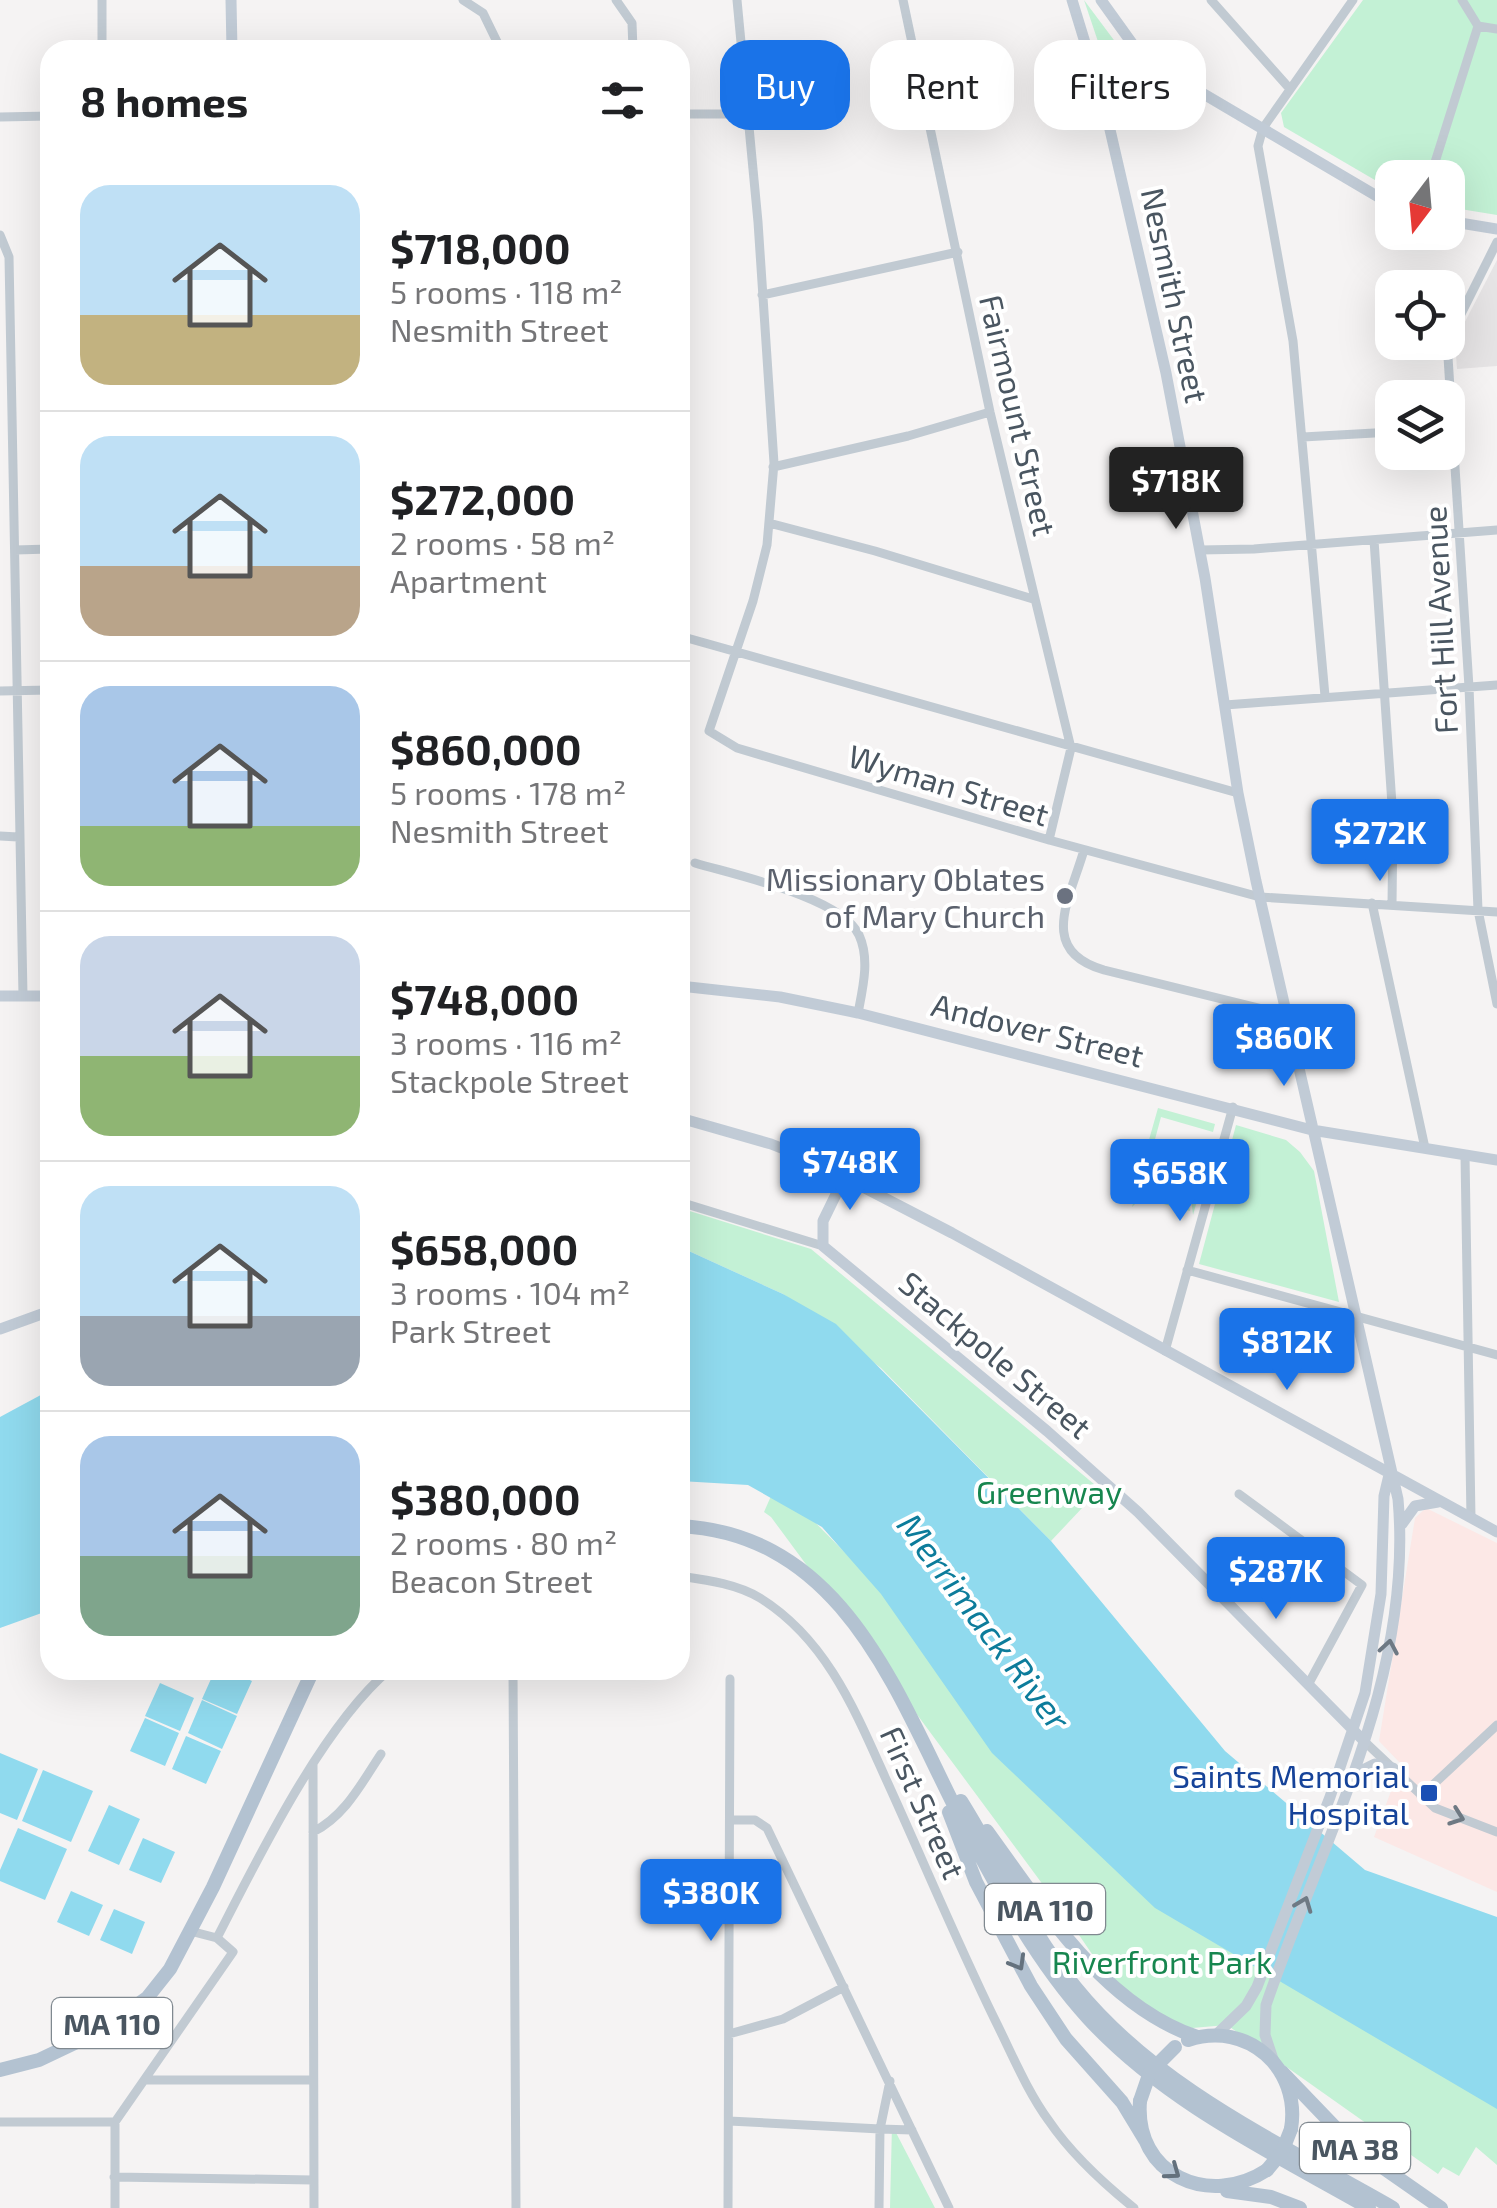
<!DOCTYPE html>
<meta charset="utf-8">
<style>
:root{--surface:#fff;--page:#f6f6f6;--text:#202124;--muted:#757577;--line:#e0e0e0;--accent:#1a73e8}
body{margin:0;font-family:"Exo 2",sans-serif;background:var(--page);color:var(--text);height:100vh;display:flex;flex-direction:column;font-size:38px;white-space:nowrap}
*{box-sizing:border-box;margin:0}
p{font-size:32px;color:var(--muted)}
.icon{flex:none;width:55px;height:55px;fill:none;stroke:currentColor;stroke-width:2;stroke-linecap:round;stroke-linejoin:round}
.map{position:relative;flex:1;overflow:hidden}
.panel{position:absolute;left:40px;top:40px;width:650px;height:1640px;display:flex;flex-direction:column;background:var(--surface);border-radius:30px;box-shadow:0 10px 40px #0002}
.panel>*{flex:none}
.hud{position:absolute;left:720px;top:40px;width:625px;height:90px;display:flex;gap:20px}
.needle{width:65px;rotate:196deg}
.tools{position:absolute;left:1375px;top:160px;display:grid;gap:20px}
.tools a{display:grid;place-items:center;width:90px;height:90px;border-radius:20px;background:var(--surface);box-shadow:0 10px 40px #0002;font-size:50px}
.price{position:absolute;translate:-50% -85px;padding:0 22px;border-radius:10px;background:var(--accent);color:#fff;font-size:32px;line-height:65px;filter:drop-shadow(0 2px 5px #0008)}
.price::after{content:'';position:absolute;left:50%;top:60px;width:30px;height:22px;margin-left:-15px;background:inherit;clip-path:polygon(0 0,100% 0,50% 100%)}
.price.active{background:#222;color:#fff}
ul{padding:0;list-style:none}
li{display:flex;align-items:center;gap:30px;height:250px;padding:0 40px}
li+li{border-top:2px solid var(--line)}
li span{display:grid;place-items:center;flex:none;width:280px;height:200px;border-radius:30px;color:#555}
li>.icon{margin-inline-start:auto}
span .icon{width:120px;height:120px;fill:#fffc;stroke-width:1}
li b{font-size:42px}
h2{display:flex;justify-content:space-between;align-items:center;height:120px;padding:0 40px;font-size:42px}
.pill{padding:0 35px;border-radius:30px;background:var(--surface);box-shadow:0 10px 40px #0002;font-size:35px;line-height:90px}
.pill.active{background:var(--accent);color:#fff}
.map>svg:first-child{display:block}
</style>
<div class="map">
<svg width="1497" height="2208" viewBox="0 0 1497 2208">
<rect width="100%" height="100%" fill="#f5f3f3"/>
<path fill="#e6e4e5" d="M 1497,260 L 1497,366 L 1457,369 L 1455,341 Z"/>
<path fill="#fce8e6" d="M 1426,1508 L 1497,1543 L 1497,1892 L 1374,1837 L 1401,1764 L 1379,1741 L 1415,1518 Z"/>
<path fill="#c3f1d5" d="M 1084,0 L 1137,71 L 1115,92 Z
M 1363,0 L 1497,0 L 1497,215 L 1448,207 L 1448,178 L 1392,178 L 1392,190 L 1284,127 L 1281,113 Z
M 1158,1108 L 1215,1124 L 1213,1132 L 1161,1117 L 1154,1143 L 1204,1158 L 1189,1180 L 1206,1166 L 1201,1185 L 1188,1181 L 1178,1187 L 1170,1186 L 1166,1176 L 1160,1174 L 1164,1159 L 1150,1156 L 1146,1170 L 1141,1168 Z
M 1236,1125 L 1286,1140 L 1300,1152 L 1314,1171 L 1339,1302 L 1199,1264 Z
M 1142,1173 L 1145,1173 L 1143,1184 L 1156,1188 L 1160,1177 L 1174,1189 L 1188,1184 L 1201,1187 L 1193,1215 L 1191,1198 L 1185,1187 L 1190,1211 L 1141,1198 L 1132,1207 Z
M 680,1208 L 811,1249 L 1100,1489 L 1051,1541 L 881,1368 L 783,1294 L 680,1247 Z
M 775,1487 L 791,1498 L 872,1580 L 1497,2088 L 1497,2165 L 1476,2147 L 1459,2176 L 1443,2167 L 1438,2174 L 1227,2025 L 1192,2028 L 1149,2016 L 1118,1992 L 1066,1916 L 771,1517 L 764,1512 Z
M 892,2125 L 935,2208 L 890,2208 Z"/>
<path fill="#90daee" d="M 680,1247 L 783,1294 L 836,1324 L 1051,1541 L 1225,1751 L 1365,1870 L 1497,1917 L 1497,2109 L 1155,1908 L 992,1753 L 881,1594 L 822,1527 L 748,1485 L 680,1481 Z
M 50,1390 L 50,1610 L 0,1628 L 0,1417 Z
M 215,1670 L 227,1670 L 252,1681 L 237,1714 L 202,1699 Z
M 160,1683 L 194,1698 L 180,1731 L 145,1716 Z
M 202,1700 L 237,1716 L 222,1749 L 188,1733 Z
M 145,1718 L 179,1733 L 165,1766 L 130,1751 Z
M 186,1736 L 221,1751 L 206,1784 L 172,1769 Z
M 0,1753 L 38,1769 L 17,1820 L 0,1813 Z
M 43,1770 L 93,1791 L 71,1842 L 22,1821 Z
M 109,1805 L 140,1819 L 119,1865 L 88,1851 Z
M 18,1828 L 67,1849 L 45,1900 L 0,1881 L 0,1870 Z
M 143,1838 L 175,1852 L 161,1883 L 129,1870 Z
M 71,1891 L 103,1905 L 89,1936 L 57,1922 Z
M 114,1909 L 145,1922 L 132,1954 L 100,1940 Z"/>
<g fill="none" stroke-linecap="round" stroke-linejoin="round">
<path stroke="#c1cad2" stroke-width="9" d="M 102,0 L 102,50
M 463,0 L 483,13 L 501,50
M 616,0 L 632,23 L 633,50
M 737,0 L 758,222 L 774,463 L 767,545 L 753,601 L 709,731 L 737,748 L 1049,840 L 1260,897 L 1497,912
M 903,0 L 990,412 L 1071,748 L 1049,840
M 1211,0 L 1290,89
M 1462,0 L 1478,26
M 1478,26 L 1497,29
M 680,114 L 748,114
M 0,117 L 50,116
M 1430,178 L 1478,26
M 0,235 L 9,257 L 23,996
M 1497,242 L 1452,332 L 1448,357 L 1469,687 L 1478,910 L 1497,1004
M 762,295 L 958,252
M 1303,437 L 1392,432
M 773,467 L 908,436 L 990,412
M 769,523 L 875,551 L 1033,599
M 1374,540 L 1393,819 L 1392,905
M 15,550 L 50,549
M 1200,550 L 1254,549 L 1497,530
M 680,636 L 1238,793
M 0,691 L 50,690
M 1325,696 L 1293,341 L 1258,146 L 1263,128 L 1353,0
M 1225,705 L 1497,685
M 0,836 L 18,837
M 1084,850 C 1070,899 1037,951 1104,970 L 1287,1015
M 695,863 C 735,875 841,897 859,935 C 870,959 863,987 858,1013
M 1372,903 L 1425,1148
M 1465,1155 L 1471,1518
M 680,1202 L 823,1246
M 1187,1270 L 1497,1355
M 1165,1351 L 1233,1107
M 1239,1494 L 1362,1585 L 1309,1683
M 680,1576 C 707,1580 737,1584 760,1598 C 826,1639 855,1710 885,1777 C 922,1858 956,1940 995,2020 C 1012,2054 1027,2091 1049,2121 C 1072,2155 1103,2183 1134,2208
M 513,1670 L 516,2208
M 1365,1742 L 1435,1808 L 1497,1832
M 313,1764 L 314,2208
M 1421,1796 L 1497,1725
M 731,1820 L 755,1820 L 767,1828 L 949,2208
M 313,1832 C 345,1816 361,1784 381,1754
M 217,1938 C 258,1858 322,1727 389,1670
M 729,2034 L 783,2019 L 844,1987
M 145,2080 L 313,2080
M 729,2121 L 880,2129 L 890,2081
M 0,2122 L 115,2122 L 233,1952 L 217,1938 L 190,1931
M 114,2177 L 313,2180
M 115,2208 L 115,2122
M 728,2208 L 730,1679
M 879,2208 L 880,2129 L 912,2130"/>
<path stroke="#c1cbd6" stroke-width="11" d="M 231,0 L 232,50
M 1072,0 L 1105,108 L 1166,373 L 1205,578 L 1238,793 L 1256,881 L 1398,1499 C 1414,1679 1322,1840 1266,2005 L 1265,2035 L 1273,2059
M 1101,0 L 1134,46 L 1163,70 L 1392,205
M 1448,221 L 1497,229
M 680,986 L 780,997 L 858,1013 L 1312,1130 L 1497,1160
M 0,996 L 50,996
M 680,1118 L 771,1144 L 809,1159 L 952,1233 L 1497,1532
M 844,1178 L 823,1221 L 823,1246 L 1047,1431 L 1138,1512 L 1365,1742
M 0,1329 L 50,1311
M 1402,1524 L 1415,1506 L 1438,1502
M 1353,1775 L 1375,1764 L 1393,1768
M 1216,2035 L 1246,2006 L 1257,1987 L 1330,1797 L 1365,1693 L 1381,1594 L 1384,1496 L 1389,1475"/>
<path stroke="#b3c2d1" stroke-width="14" d="M 680,1526 C 848,1535 899,1701 965,1827 C 1000,1893 1037,1962 1088,2018 C 1165,2102 1271,2152 1369,2208
M 961,1801 C 1000,1863 1029,1931 1076,1988 C 1158,2089 1282,2144 1393,2208
M 949,1812 L 976,1882 L 1031,1986 L 1066,2039 L 1122,2102 L 1145,2140
M 987,1831 C 1043,1908 1103,2005 1197,2037
M 1188,2040 C 1248,2020 1301,2069 1291,2129
M 0,2070 L 39,2060 L 100,2031 L 147,1998 L 170,1969 L 213,1887 L 313,1670
M 1282,2072 L 1355,2148 L 1441,2208
M 1140,2101 C 1134,2175 1209,2208 1267,2170
M 1227,2191 L 1271,2197 L 1300,2208"/>
<path stroke="#b3c2d1" stroke-width="14" d="M 1140,2101 L 1150,2072 L 1175,2047
M 1267,2170 L 1282,2152 L 1291,2129"/>
</g>
<defs><path id="oneway-chevron" d="M-2-3.5L2.5 0L-2 3.5" fill="none" stroke-width="1.6" stroke-linecap="round" stroke-linejoin="round" transform="scale(2.5)"/></defs>
<g stroke="#6e7984">
<use href="#oneway-chevron" transform="translate(1389 1647) rotate(-80)"/>
<use href="#oneway-chevron" transform="translate(1304 1904) rotate(-69)"/>
</g>
<use stroke="#6e7983" href="#oneway-chevron" transform="translate(1457 1817) rotate(20)"/>
<g stroke="#64717d">
<use href="#oneway-chevron" transform="translate(1018 1963) rotate(60)"/>
<use href="#oneway-chevron" transform="translate(1173 2172) rotate(36)"/>
</g>
<circle fill="#6b7280" stroke="#fff" stroke-width="4" cx="1065" cy="896" r="10"/>
<rect fill="#1a4fb4" stroke="#fff" stroke-width="4" x="1419" y="1783" width="20" height="20" rx="5"/>
<g text-anchor="middle" dominant-baseline="central" stroke-width="8" stroke-linejoin="round" paint-order="stroke">
<g fill="#fff" stroke="#808990" stroke-width="2.5">
<rect x="985" y="1884" width="120" height="50" rx="8"/>
<rect x="52" y="1998" width="120" height="50" rx="8"/>
<rect x="1300" y="2123" width="110" height="50" rx="8"/>
</g>
<g font-size="30" font-weight="bold" fill="#4a5661">
<text x="1045" y="1909">MA 110</text>
<text x="112" y="2023">MA 110</text>
<text x="1355" y="2148">MA 38</text>
</g>
<g font-size="32" fill="#4a5661" stroke="#fff">
<text transform="translate(1176 295) rotate(78)">Nesmith Street</text>
<text transform="translate(1019 415) rotate(77)">Fairmount Street</text>
<text transform="translate(1439 620) rotate(-93)">Fort Hill Avenue</text>
<text transform="translate(949 784) rotate(17)">Wyman Street</text>
<text transform="translate(1038 1029) rotate(14)">Andover Street</text>
<text transform="translate(996 1354) rotate(40)">Stackpole Street</text>
<text transform="translate(924 1802) rotate(66)">First Street</text>
</g>
<g font-size="32" fill="#5b616d" stroke="#fff" text-anchor="end">
<text x="1045" y="878">Missionary Oblates<tspan x="1045" dy="37">of Mary Church</tspan></text>
</g>
<g font-size="32" fill="#17864f" stroke="#fff">
<text x="1049" y="1491">Greenway</text>
<text x="1162" y="1961">Riverfront Park</text>
</g>
<g font-size="32" fill="#164399" stroke="#fff" text-anchor="end">
<text x="1409" y="1775">Saints Memorial<tspan x="1409" dy="37">Hospital</tspan></text>
</g>
<g font-size="35" font-style="italic" fill="#0c7c9b" stroke="#fff">
<text transform="translate(985 1621) rotate(53)">Merrimack River</text>
</g>
</g>
</svg>
<div class="tools">
<a><svg class="needle" viewBox="-14 -14 28 28"><path d="M0-13l5 13h-10z" fill="#e53935"/><path d="M0 13l5-13h-10z" fill="#757577"/></svg></a>
<a><svg class="icon" aria-label="locate" viewBox="0 0 24 24"><circle cx="12" cy="12" r="6"/><path d="M12 2v4M12 18v4M2 12h4M18 12h4"/></svg></a>
<a><svg class="icon" aria-label="layers" viewBox="0 0 24 24"><path d="M12 4l9 5-9 5-9-5zM3 14l9 5 9-5"/></svg></a>
</div>
<b class="price active" style="left:1176px;top:532px">$718K</b>
<b class="price" style="left:1380px;top:884px">$272K</b>
<b class="price" style="left:1284px;top:1089px">$860K</b>
<b class="price" style="left:850px;top:1213px">$748K</b>
<b class="price" style="left:1180px;top:1224px">$658K</b>
<b class="price" style="left:1287px;top:1393px">$812K</b>
<b class="price" style="left:1276px;top:1622px">$287K</b>
<b class="price" style="left:711px;top:1944px">$380K</b>
<div class="hud">
<a class="pill active">Buy</a>
<a class="pill">Rent</a>
<a class="pill">Filters</a>
</div>
<section class="panel">
<h2>8 homes<svg class="icon" aria-label="filters" viewBox="0 0 24 24"><path d="M4 7h16M4 17h16"/><circle cx="9" cy="7" r="2"/><circle cx="15" cy="17" r="2"/></svg></h2>
<ul>
<li><span style="background:linear-gradient(#bfe0f5 65%,#c2b280 0)"><svg class="icon" aria-label="home" viewBox="0 0 24 24"><path d="M3 11l9-7 9 7M6 9v11h12V9"/></svg></span><div><b>$718,000</b><p>5 rooms · 118 m²</p><p>Nesmith Street</p></div></li>
<li><span style="background:linear-gradient(#bfe0f5 65%,#b9a48a 0)"><svg class="icon" aria-label="home" viewBox="0 0 24 24"><path d="M3 11l9-7 9 7M6 9v11h12V9"/></svg></span><div><b>$272,000</b><p>2 rooms · 58 m²</p><p>Apartment</p></div></li>
<li><span style="background:linear-gradient(#a9c7e8 70%,#8fb573 0)"><svg class="icon" aria-label="home" viewBox="0 0 24 24"><path d="M3 11l9-7 9 7M6 9v11h12V9"/></svg></span><div><b>$860,000</b><p>5 rooms · 178 m²</p><p>Nesmith Street</p></div></li>
<li><span style="background:linear-gradient(#c9d6e8 60%,#8fb573 0)"><svg class="icon" aria-label="home" viewBox="0 0 24 24"><path d="M3 11l9-7 9 7M6 9v11h12V9"/></svg></span><div><b>$748,000</b><p>3 rooms · 116 m²</p><p>Stackpole Street</p></div></li>
<li><span style="background:linear-gradient(#bfe0f5 65%,#9aa5b1 0)"><svg class="icon" aria-label="home" viewBox="0 0 24 24"><path d="M3 11l9-7 9 7M6 9v11h12V9"/></svg></span><div><b>$658,000</b><p>3 rooms · 104 m²</p><p>Park Street</p></div></li>
<li><span style="background:linear-gradient(#a9c7e8 60%,#7fa58c 0)"><svg class="icon" aria-label="home" viewBox="0 0 24 24"><path d="M3 11l9-7 9 7M6 9v11h12V9"/></svg></span><div><b>$380,000</b><p>2 rooms · 80 m²</p><p>Beacon Street</p></div></li>
</ul>
</section>
</div>
